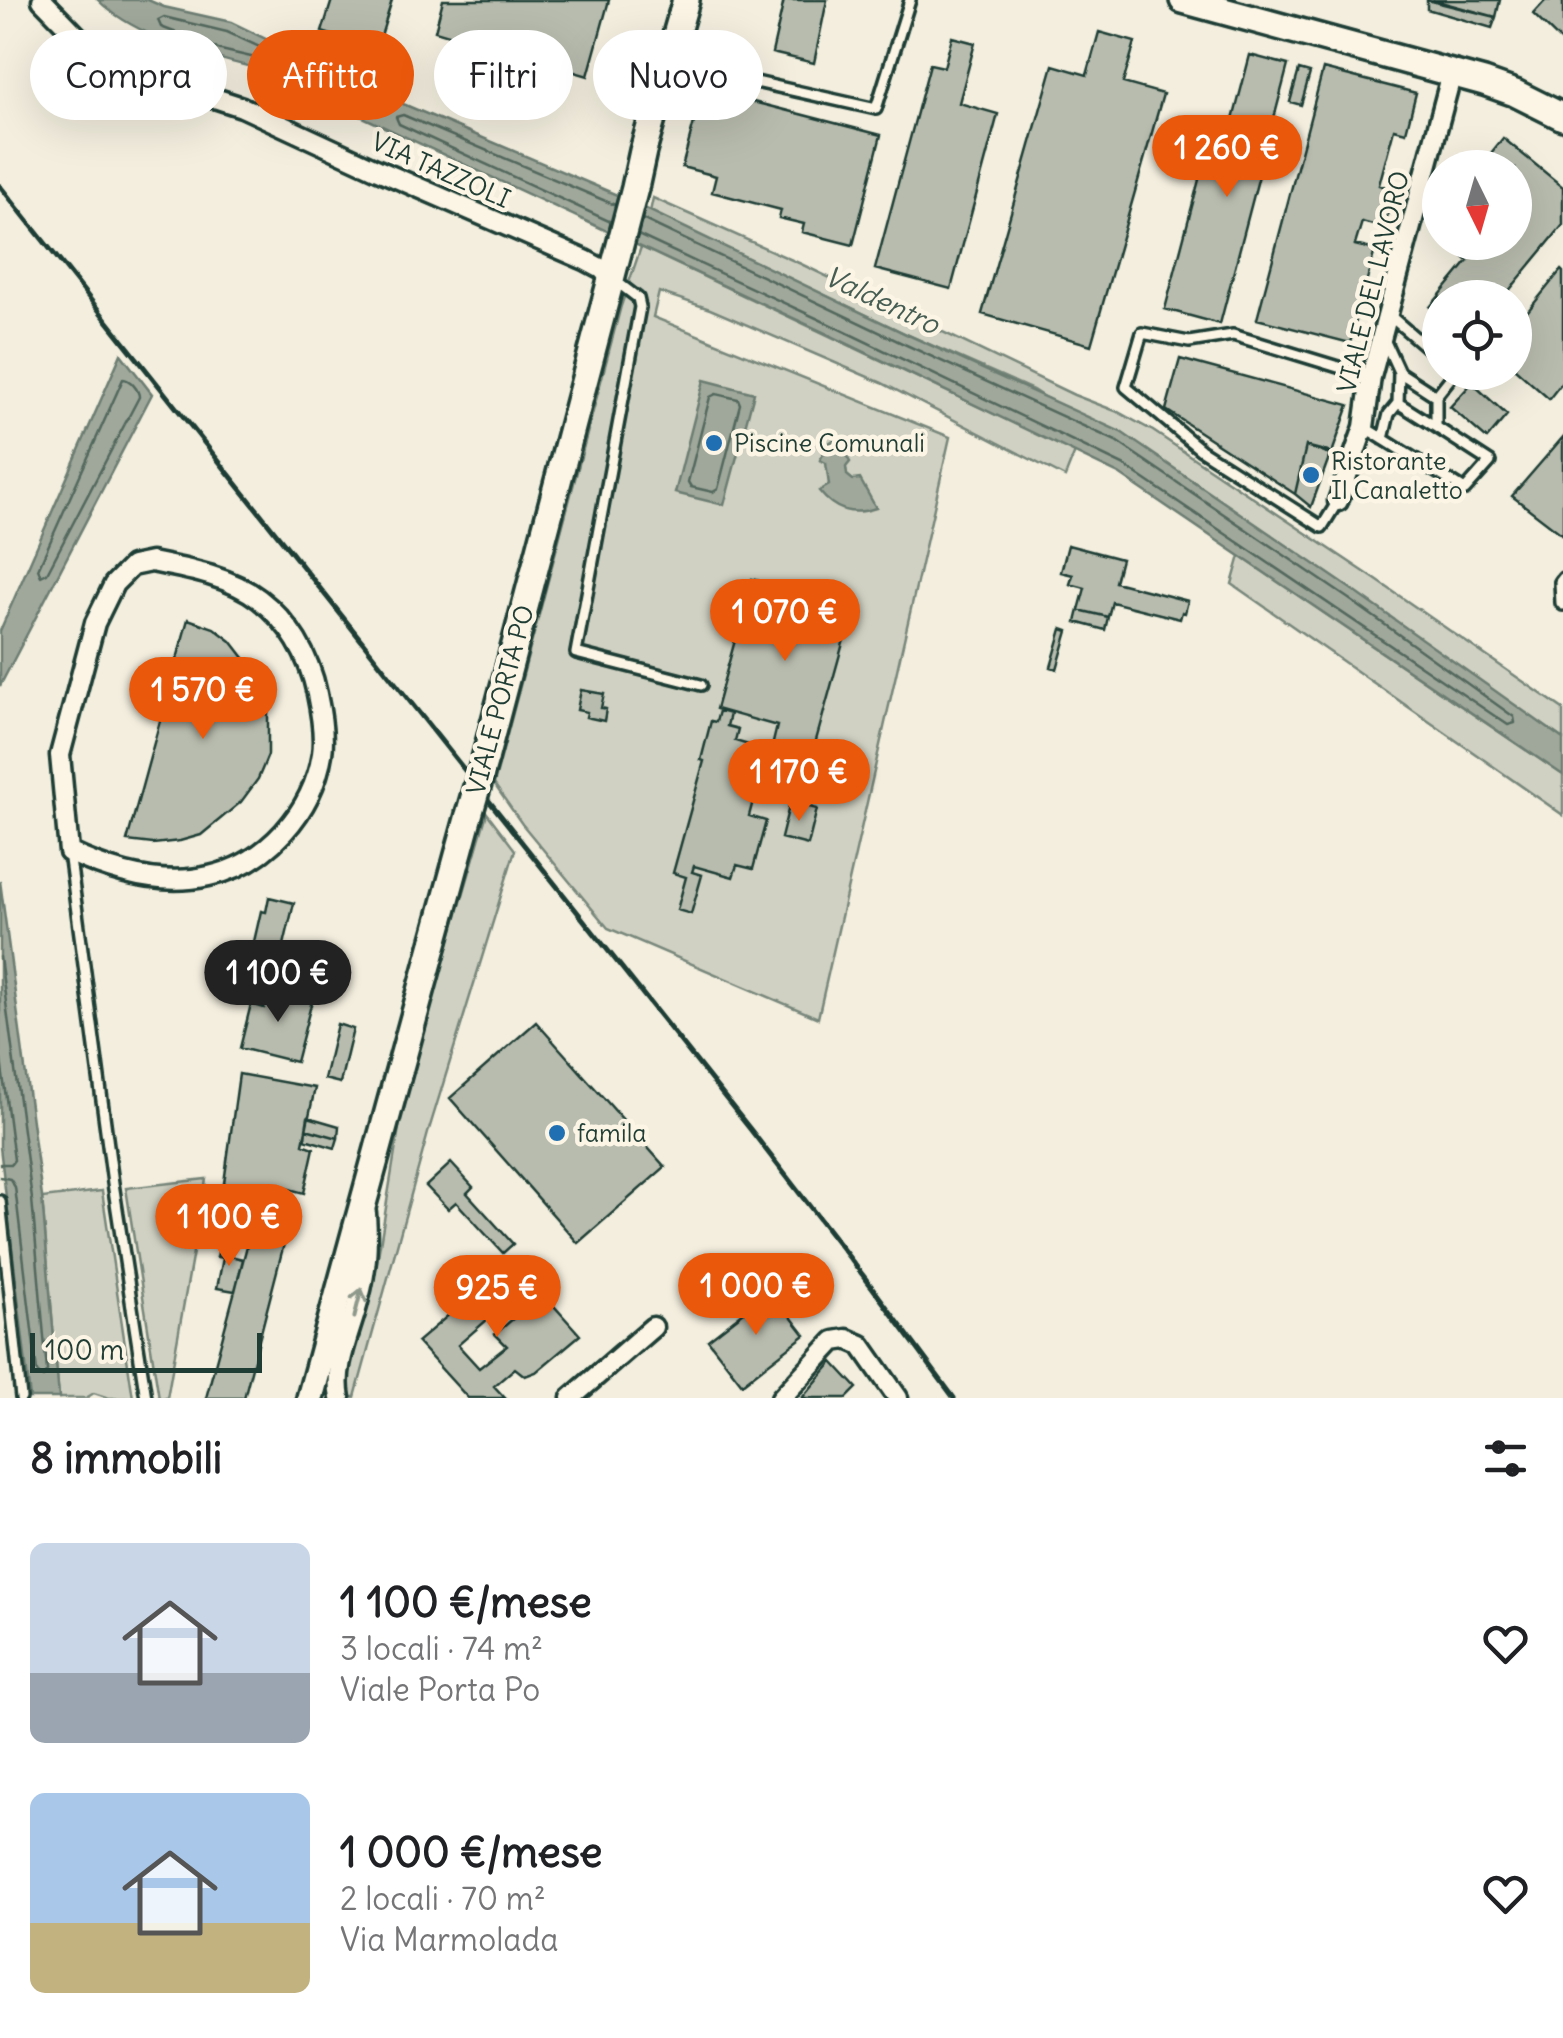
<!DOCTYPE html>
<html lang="it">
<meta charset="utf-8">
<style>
:root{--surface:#fff;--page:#f2f2f2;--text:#202124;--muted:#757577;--accent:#ea580c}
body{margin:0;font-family:Delius,sans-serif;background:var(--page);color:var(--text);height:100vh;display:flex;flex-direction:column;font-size:38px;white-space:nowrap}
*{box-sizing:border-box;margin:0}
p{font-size:32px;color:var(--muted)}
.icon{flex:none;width:55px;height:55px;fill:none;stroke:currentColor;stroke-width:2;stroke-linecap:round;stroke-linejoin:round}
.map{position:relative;height:1398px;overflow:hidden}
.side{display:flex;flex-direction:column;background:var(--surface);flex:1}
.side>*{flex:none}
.top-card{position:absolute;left:30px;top:30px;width:1000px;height:90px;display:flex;gap:20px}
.needle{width:65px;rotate:175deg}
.tools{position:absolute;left:1422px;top:150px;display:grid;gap:20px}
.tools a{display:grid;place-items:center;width:110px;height:110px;border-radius:50%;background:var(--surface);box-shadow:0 10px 40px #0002;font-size:50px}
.scale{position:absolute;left:30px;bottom:25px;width:232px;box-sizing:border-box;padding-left:10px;border:5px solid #1f3d34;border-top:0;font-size:28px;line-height:35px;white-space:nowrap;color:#1f3d34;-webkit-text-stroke:8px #fcf5e5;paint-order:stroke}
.price{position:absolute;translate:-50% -85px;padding:0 22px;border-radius:35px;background:var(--accent);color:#fff;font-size:32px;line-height:65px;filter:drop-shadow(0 2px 5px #0008)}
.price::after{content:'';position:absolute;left:50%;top:60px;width:30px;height:22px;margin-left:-15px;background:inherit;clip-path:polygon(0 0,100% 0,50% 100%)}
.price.selected{background:#222;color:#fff}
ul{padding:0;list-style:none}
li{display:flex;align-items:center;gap:30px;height:250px;padding:0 30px}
li span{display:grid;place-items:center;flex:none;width:280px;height:200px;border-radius:15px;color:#555}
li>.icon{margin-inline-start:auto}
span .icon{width:120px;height:120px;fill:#fffc;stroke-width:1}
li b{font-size:42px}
h2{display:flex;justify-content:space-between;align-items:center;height:120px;padding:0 30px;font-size:42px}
.tag{padding:0 35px;border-radius:45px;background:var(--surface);box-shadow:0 10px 40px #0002;font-size:35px;line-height:90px}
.tag.selected{background:var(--accent);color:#fff}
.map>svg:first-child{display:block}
</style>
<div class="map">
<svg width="1563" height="1398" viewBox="0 0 1563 1398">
<rect width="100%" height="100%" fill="#f3eede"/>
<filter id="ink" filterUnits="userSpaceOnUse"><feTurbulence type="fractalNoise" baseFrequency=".01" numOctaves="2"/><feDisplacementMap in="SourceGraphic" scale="20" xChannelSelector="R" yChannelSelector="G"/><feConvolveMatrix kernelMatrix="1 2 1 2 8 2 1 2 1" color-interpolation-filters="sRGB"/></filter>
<g filter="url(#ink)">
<path fill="#d0d1c2" stroke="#78877b" stroke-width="2.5" d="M 653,198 L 801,264 L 1074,395 L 1118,412 L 1153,431 L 1375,579 L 1563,709 L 1563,739 L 1033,390 L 906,334 L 650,212 Z
M 641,247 L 1075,452 L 1065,477 L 882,383 L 710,309 L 659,292 L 653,317 L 950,437 L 818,1018 L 608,928 L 522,824 L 494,784 L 621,306 Z
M 1240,556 L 1563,775 L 1563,815 L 1232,584 Z
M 487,813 L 515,850 L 428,1133 L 355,1397 L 350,1397 L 346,1383 L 348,1373 L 376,1269 L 404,1097 Z
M 206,1179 L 167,1398 L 159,1398 L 126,1188 Z
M 102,1191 L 133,1398 L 109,1398 L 94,1393 L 86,1398 L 59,1398 L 42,1198 Z"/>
<path fill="#a0a89b" stroke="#6c7d72" stroke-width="2.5" d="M 98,0 L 148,0 L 164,7 L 231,22 L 375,92 L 617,195 L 906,334 L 1121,432 L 1354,591 L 1563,739 L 1563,775 L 1119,474 L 823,332 L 260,69 C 212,58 133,36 98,0 Z
M 121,354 L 152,394 L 0,686 L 0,631 Z
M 704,380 L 754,393 L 724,505 L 675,493 Z
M 837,438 L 850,462 L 846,467 L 847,475 L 853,480 L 860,479 L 876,508 C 852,516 835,511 819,491 L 829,485 L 826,463 L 820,460 L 829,443 Z
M 0,881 L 42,1197 L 59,1398 L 30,1398 L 0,1147 Z"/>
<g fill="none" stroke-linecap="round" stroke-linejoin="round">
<path stroke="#53685d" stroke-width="2.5" d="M 164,17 L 227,32 L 303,67 L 305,73 L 299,76 L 264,60 L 221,50 L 161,27 L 158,20 Z
M 611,222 L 399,124 L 396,117 L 403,115 L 615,205
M 638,235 L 827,323 L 1125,466 L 1508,725 L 1515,723 L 1514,717 L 1349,599 L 1116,441 L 902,343 L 642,219
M 123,379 C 130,379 139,390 139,397 L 47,573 L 41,576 L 38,569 Z
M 716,394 L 738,399 L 740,404 L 718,489 L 713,492 L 691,487 L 688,482 L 710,397 Z
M 0,957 L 32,1199 L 47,1371 L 43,1377 L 37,1372 L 15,1187 L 10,1179 L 0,1177
M 0,1052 L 14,1160 L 11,1164 L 0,1164"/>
</g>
<path fill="#b8bcae" stroke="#1f3d34" stroke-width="2.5" d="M 332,0 L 392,0 L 377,49 L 322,32 Z
M 443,0 L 609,0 L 588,76 L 435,31 Z
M 784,0 L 827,0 L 814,63 L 772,53 Z
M 1427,0 L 1496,17 L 1492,28 L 1427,9 Z
M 1433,0 L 1500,0 L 1496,17 Z
M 1546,0 L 1563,1 L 1563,43 L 1533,14 Z
M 1099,32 L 1135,42 L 1123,83 L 1163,94 L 1091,345 L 982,314 L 1053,65 L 1087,75 Z
M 952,37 L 975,43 L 959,103 L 998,114 L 951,289 L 875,269 L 930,64 L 944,67 Z
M 1250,55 L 1288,65 L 1220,324 L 1165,309 L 1201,172 L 1218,177 Z
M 1323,69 L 1416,93 L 1406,132 L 1394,129 L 1379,185 L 1395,189 L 1384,228 L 1362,222 L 1355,245 L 1375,250 L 1350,343 L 1257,319 Z
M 1299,70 L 1310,73 L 1301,105 L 1290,102 Z
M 703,89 L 881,135 L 853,245 L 802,232 L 804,224 L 779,218 L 781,210 L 712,192 L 716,176 L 682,167 Z
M 1503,138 L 1563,187 L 1563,225 L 1503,298 L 1440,298 L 1440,315 L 1430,307 L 1468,261 L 1448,242 L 1515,242 L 1515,168 L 1479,168 Z
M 1561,270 L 1563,272 L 1563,381 L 1549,399 L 1515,369 L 1515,327 Z
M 1180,359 L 1349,405 L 1332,453 L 1306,446 L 1295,494 L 1166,410 Z
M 1472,383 L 1507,415 L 1487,439 L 1450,407 Z
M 1563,437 L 1563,535 L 1512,496 Z
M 1306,446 L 1330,455 L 1311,507 L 1295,494 Z
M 1068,545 L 1121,559 L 1115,582 L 1188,601 L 1185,613 L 1182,612 L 1180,619 L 1112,602 L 1108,617 L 1079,610 L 1085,588 L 1070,584 L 1073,575 L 1061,572 Z
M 752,579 L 853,607 L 810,762 L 771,751 L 777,726 L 716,709 Z
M 1079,610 L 1108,617 L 1105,630 L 1076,622 Z
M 188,619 L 214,628 L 231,641 L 248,663 L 261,686 L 268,712 L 268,755 L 258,779 L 241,802 L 201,835 L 180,841 L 153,844 L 127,841 Z
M 1062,629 L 1068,631 L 1057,669 L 1051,667 Z
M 581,690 L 604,694 L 601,708 L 606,709 L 604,721 L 586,717 L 587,712 L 577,710 Z
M 719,711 L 730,714 L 727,726 L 738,729 L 735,741 L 752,746 L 750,757 L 764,760 L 749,816 L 766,821 L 753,869 L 737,865 L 733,877 L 694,866 L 692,872 L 702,875 L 691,914 L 677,910 L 686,877 L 673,873 L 704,761 L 701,760 L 711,721 L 716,722 Z
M 790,802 L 817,809 L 808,845 L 781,838 Z
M 269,897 L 294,903 L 279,966 L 250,959 L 261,911 L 266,912 Z
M 270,986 L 313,997 L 296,1062 L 240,1048 L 251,1004 L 264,1008 Z
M 536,1022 L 665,1167 L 578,1243 L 450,1098 Z
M 337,1024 L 353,1029 L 340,1083 L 324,1079 Z
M 239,1074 L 315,1088 L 303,1144 L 314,1148 L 304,1193 L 278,1186 L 273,1202 L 262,1199 L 263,1192 L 246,1186 L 241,1214 L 220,1212 Z
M 308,1117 L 339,1126 L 338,1138 L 306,1129 Z
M 306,1129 L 338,1138 L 335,1148 L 305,1139 Z
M 451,1163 L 473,1187 L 467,1193 L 513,1244 L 503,1253 L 456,1202 L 448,1209 L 426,1186 Z
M 251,1231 L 285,1240 L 244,1398 L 206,1398 Z
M 220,1244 L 232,1247 L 230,1256 L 243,1259 L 235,1291 L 217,1288 L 223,1258 L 217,1257 Z
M 499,1272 L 518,1293 L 458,1345 L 479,1368 L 507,1346 L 495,1334 L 534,1301 L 547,1301 L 554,1306 L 580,1335 L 536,1372 L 525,1376 L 515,1368 L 494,1386 L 505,1398 L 468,1398 L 417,1342 Z
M 771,1291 L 805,1335 L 742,1384 L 708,1340 Z
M 833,1362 L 857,1388 L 847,1398 L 802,1398 Z"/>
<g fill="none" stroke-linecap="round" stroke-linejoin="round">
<defs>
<path id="service" d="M 671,63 L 876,109 L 910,0
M 613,279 L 638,298 L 640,307 L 576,653 L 701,685
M 1389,315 L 1440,359
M 1383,337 L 1399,372 L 1436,396
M 1399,372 L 1398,403 L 1436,427
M 1364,427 L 1465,490 L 1490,462 L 1436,427 L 1436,396 L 1455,372
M 1383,439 L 1389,414 L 1398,403
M 1338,501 L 1322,527 L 1201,450 L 1126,387 L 1142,333 L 1189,342 L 1233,335 L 1371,377
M 1563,578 L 1560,582 L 1561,603 L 1563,605
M 69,852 L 113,1183 L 146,1398
M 0,1201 L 21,1398"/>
<path id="minor" d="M 42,0 L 82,41 L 110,59 L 141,74 L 242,107 L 378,170 L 585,260 L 602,269 L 610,278
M 1338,501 L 1364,427 L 1371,377 L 1452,73
M 151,562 C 187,569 229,576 259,599 C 290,623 309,655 317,694 C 321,713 325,735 322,754 C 313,811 267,864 209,876 C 161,887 113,873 69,852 L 60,755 L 95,623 L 114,584 L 132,566 Z
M 340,1398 C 333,1365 352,1330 359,1298 C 367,1268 368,1244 366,1213
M 571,1398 L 653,1327
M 781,1398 L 834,1341 L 847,1339 L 861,1345 L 898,1398"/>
<path id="secondary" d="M 1183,0 L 1484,82 L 1515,93 L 1563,117
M 485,759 L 635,188 L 643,151 L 686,0
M 310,1398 L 469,815"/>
</defs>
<use href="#service" stroke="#1f3d34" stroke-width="16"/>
<use href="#minor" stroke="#1f3d34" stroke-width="25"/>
<use href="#secondary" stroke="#1f3d34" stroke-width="32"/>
<use href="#service" stroke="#fcf5e5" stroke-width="9"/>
<use href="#minor" stroke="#fcf5e5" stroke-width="18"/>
<use href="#secondary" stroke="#fcf5e5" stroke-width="25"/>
<path stroke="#1f3d34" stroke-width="5" d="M 0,186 L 750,1129 L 872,1287 L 954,1398"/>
<defs>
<path id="secondary-bridge" d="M 469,815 L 485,759"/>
</defs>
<use href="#secondary-bridge" stroke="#1f3d34" stroke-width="32" stroke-linecap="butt"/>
<use href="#secondary-bridge" stroke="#fcf5e5" stroke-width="25"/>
</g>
<defs><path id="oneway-shaft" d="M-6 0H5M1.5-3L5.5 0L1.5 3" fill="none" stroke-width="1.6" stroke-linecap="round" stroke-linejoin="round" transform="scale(2.5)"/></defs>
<use stroke="#8e998c" href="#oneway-shaft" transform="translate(358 1303) rotate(-76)"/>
</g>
<g fill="#1f6fb2" stroke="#fcf5e5" stroke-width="4">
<circle cx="714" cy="443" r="10"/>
<circle cx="1311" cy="475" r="10"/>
<circle cx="557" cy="1133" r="10"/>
</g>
<g text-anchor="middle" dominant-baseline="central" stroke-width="9" stroke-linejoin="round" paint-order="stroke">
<g font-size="25" fill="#1f3d34" stroke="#fcf5e5">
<text transform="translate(441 170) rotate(24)">VIA TAZZOLI</text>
<text transform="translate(1373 282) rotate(-76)">VIALE DEL LAVORO</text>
<text transform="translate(500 700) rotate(-75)">VIALE PORTA PO</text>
</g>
<g font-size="25" fill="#1f3d34" stroke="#fcf5e5" text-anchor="start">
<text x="734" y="443">Piscine Comunali</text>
<text x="1331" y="461">Ristorante<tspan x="1331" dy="29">Il Canaletto</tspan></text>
<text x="577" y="1133">famila</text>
</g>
<g font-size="28" font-style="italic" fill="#465d53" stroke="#fcf5e5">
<text transform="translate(882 300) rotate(25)">Valdentro</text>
</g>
</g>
</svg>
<div class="tools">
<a><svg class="needle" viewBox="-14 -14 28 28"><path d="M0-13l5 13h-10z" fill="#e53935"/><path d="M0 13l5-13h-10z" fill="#757577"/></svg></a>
<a><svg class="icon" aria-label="locate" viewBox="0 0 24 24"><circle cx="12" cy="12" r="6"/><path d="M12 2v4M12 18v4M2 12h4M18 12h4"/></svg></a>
</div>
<div class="scale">100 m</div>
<b class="price" style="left:1227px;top:200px">1 260 €</b>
<b class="price" style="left:785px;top:664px">1 070 €</b>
<b class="price" style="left:203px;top:742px">1 570 €</b>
<b class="price" style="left:799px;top:824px">1 170 €</b>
<b class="price selected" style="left:278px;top:1025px">1 100 €</b>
<b class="price" style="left:229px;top:1269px">1 100 €</b>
<b class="price" style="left:756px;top:1338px">1 000 €</b>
<b class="price" style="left:497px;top:1340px">925 €</b>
<div class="top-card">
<a class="tag">Compra</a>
<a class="tag selected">Affitta</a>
<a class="tag">Filtri</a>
<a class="tag">Nuovo</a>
</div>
</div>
<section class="side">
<h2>8 immobili<svg class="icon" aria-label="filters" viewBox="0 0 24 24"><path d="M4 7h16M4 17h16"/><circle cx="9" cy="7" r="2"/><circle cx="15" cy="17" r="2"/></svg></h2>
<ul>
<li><span style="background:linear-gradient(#c9d6e8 65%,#9aa5b1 0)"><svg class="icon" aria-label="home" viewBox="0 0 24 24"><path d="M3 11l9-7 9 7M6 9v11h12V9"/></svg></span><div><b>1 100 €/mese</b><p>3 locali · 74 m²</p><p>Viale Porta Po</p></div><svg class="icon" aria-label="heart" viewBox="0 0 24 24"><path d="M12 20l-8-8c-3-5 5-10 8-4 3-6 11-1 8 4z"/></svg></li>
<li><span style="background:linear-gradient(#a9c7e8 65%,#c2b280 0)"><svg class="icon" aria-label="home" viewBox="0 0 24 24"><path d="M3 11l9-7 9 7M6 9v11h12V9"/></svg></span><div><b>1 000 €/mese</b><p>2 locali · 70 m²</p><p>Via Marmolada</p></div><svg class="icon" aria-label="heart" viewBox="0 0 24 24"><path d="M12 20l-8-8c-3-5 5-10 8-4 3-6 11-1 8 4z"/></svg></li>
</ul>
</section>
